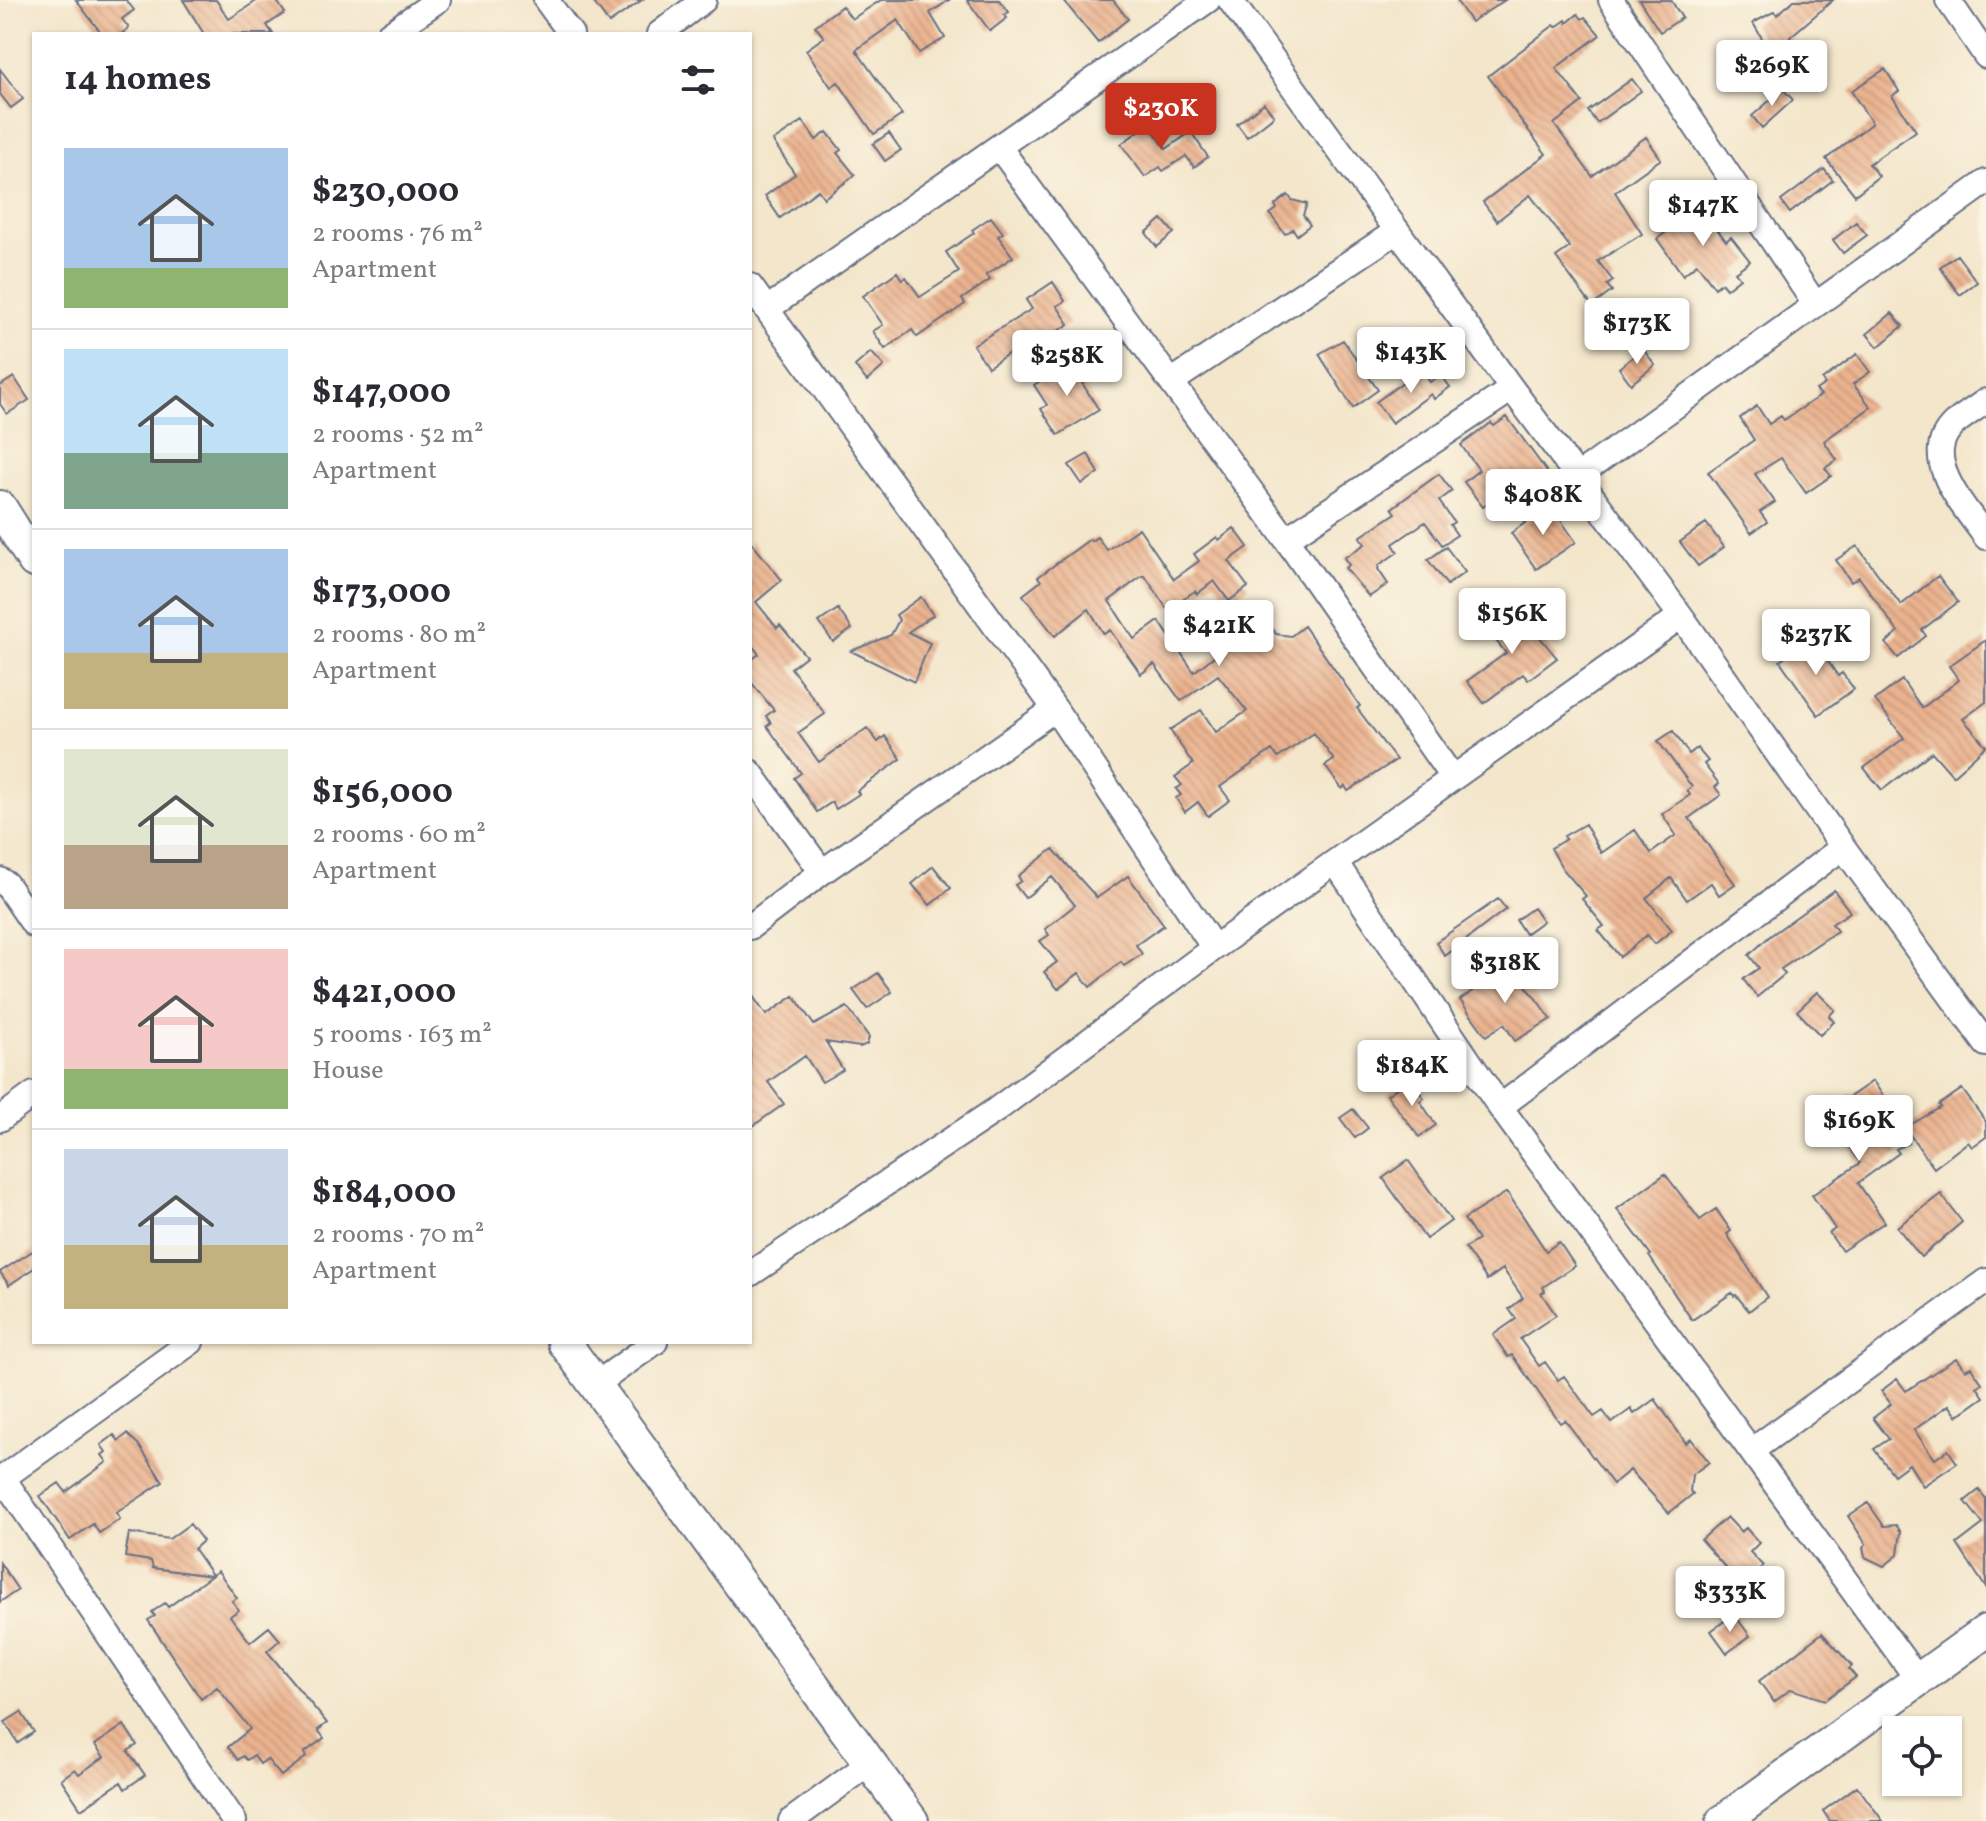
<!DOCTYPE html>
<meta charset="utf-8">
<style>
:root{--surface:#fff;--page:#f7f7f7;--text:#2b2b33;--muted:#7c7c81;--line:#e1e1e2;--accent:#c8321e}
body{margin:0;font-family:Vollkorn,serif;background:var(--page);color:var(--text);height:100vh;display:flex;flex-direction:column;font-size:30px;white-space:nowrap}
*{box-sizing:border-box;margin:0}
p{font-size:26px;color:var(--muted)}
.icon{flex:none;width:44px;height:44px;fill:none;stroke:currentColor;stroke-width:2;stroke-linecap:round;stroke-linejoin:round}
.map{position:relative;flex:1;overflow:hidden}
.side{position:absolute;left:32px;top:32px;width:720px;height:1312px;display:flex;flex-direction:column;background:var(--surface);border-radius:0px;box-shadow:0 2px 6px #0004}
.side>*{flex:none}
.fabs{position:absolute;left:1882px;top:1716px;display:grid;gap:16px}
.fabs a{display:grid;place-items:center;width:80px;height:80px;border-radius:0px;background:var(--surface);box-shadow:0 2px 6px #0004;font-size:40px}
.price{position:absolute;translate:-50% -68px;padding:0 18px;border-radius:8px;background:#fff;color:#222;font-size:26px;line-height:52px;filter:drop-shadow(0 2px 4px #0008)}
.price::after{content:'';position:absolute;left:50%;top:48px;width:24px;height:18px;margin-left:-12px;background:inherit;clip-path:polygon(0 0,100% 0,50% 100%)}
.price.current{background:var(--accent);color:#fff}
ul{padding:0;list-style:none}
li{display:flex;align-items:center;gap:24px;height:200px;padding:0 32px}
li+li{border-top:2px solid var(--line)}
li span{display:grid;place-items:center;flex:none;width:224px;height:160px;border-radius:0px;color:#555}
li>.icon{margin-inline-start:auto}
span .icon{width:96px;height:96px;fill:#fffc;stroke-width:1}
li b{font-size:34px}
h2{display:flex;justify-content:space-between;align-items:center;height:96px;padding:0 32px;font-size:34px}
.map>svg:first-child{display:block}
</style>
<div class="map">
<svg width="1986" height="1821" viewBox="0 0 1986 1821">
<defs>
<pattern id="building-back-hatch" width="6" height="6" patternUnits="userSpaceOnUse" patternTransform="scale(2)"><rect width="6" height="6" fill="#eab28e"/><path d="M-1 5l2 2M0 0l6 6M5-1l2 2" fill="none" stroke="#c8997d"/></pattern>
</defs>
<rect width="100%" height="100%" fill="#fcf5e5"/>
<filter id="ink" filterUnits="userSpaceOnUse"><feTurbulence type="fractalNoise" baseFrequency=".0125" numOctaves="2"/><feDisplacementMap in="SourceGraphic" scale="16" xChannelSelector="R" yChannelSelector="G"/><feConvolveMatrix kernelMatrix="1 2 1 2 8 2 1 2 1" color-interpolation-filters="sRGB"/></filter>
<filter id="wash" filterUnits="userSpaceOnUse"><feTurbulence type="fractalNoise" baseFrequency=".006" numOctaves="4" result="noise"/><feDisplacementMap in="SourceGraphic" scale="32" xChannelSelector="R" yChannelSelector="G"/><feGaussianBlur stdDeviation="1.8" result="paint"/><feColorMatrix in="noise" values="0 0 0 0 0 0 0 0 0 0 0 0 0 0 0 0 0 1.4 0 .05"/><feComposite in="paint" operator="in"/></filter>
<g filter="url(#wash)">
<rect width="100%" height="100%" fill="#f3e6cb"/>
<g id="blocks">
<path fill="url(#building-back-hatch)" d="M 76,0 L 126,0 L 134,10 L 122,19 L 129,28 L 121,34 L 102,34 Z
M 183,0 L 216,0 L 229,19 L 258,0 L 276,0 L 285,13 L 267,25 L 273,34 L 204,34 Z
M 592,0 L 642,0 L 609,23 Z
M 881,0 L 949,0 L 930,13 L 945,38 L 919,53 L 898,20 L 856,50 L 902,115 L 874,134 L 838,82 L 831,87 L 806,50 L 824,37 L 815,26 L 842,6 L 852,19 Z
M 967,0 L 999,0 L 1009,12 L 1004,15 L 1007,18 L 990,31 Z
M 1063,0 L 1113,0 L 1128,19 L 1098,43 Z
M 1456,0 L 1505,0 L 1471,22 Z
M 1639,0 L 1671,0 L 1682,18 L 1660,32 Z
M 1794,0 L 1833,0 L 1790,37 L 1791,40 L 1773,50 L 1770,45 L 1767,47 L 1753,23 L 1775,11 L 1777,15 Z
M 1578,14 L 1582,19 L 1585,17 L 1600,35 L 1556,68 L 1582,102 L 1554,124 L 1592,176 L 1646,137 L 1661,159 L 1615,192 L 1642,234 L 1598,261 L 1613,281 L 1607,285 L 1612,291 L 1592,306 L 1556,257 L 1570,247 L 1530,195 L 1497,221 L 1483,202 L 1546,154 L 1488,76 L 1554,25 L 1556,27 L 1566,20 L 1567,23 Z
M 0,69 L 23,99 L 11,108 L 0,94 Z
M 1885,69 L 1899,91 L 1892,96 L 1916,131 L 1869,164 L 1879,176 L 1855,195 L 1826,159 L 1872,123 L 1851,91 Z
M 1632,79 L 1641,91 L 1597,123 L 1588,111 Z
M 1783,89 L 1793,100 L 1762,128 L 1752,116 Z
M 1264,103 L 1274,116 L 1247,137 L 1237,124 Z
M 803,121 L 816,140 L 827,132 L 841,150 L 837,153 L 855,175 L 824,198 L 818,190 L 780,218 L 765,196 L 795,174 L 773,141 Z
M 1149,124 L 1166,149 L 1191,132 L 1208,157 L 1194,167 L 1186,156 L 1163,171 L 1160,167 L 1145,177 L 1121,144 Z
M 889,133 L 901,150 L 885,161 L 873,144 Z
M 1824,169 L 1833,180 L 1790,213 L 1781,201 Z
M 1288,195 L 1292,200 L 1307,204 L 1303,215 L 1310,225 L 1297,235 L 1293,229 L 1285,234 L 1270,214 L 1277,209 L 1275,205 Z
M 1696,201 L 1726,241 L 1731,237 L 1750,261 L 1735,272 L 1740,278 L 1726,289 L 1721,283 L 1715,288 L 1697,264 L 1683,275 L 1657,239 L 1681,221 L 1677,216 Z
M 991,217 L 1003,233 L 998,236 L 1013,257 L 986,275 L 990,280 L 962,299 L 965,304 L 917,337 L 912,330 L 885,349 L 873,331 L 883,325 L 863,296 L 897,272 L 902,280 L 906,277 L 920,297 L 959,272 L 946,252 L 974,233 L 972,230 Z
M 1162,219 L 1174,233 L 1157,247 L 1146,233 Z
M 1856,222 L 1867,235 L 1843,253 L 1833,240 Z
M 1957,255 L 1977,282 L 1960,295 L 1940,267 Z
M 1053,282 L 1065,301 L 1057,306 L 1069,324 L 1032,348 L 1030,345 L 1013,356 L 1011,352 L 988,367 L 973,345 L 1032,309 L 1026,300 Z
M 1892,313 L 1903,326 L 1878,347 L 1867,334 Z
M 1343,340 L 1378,390 L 1353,408 L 1319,354 Z
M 1643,349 L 1655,365 L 1631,384 L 1619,368 Z
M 871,352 L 884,366 L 867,381 L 855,366 Z
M 1857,354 L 1870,372 L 1853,384 L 1871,407 L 1824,441 L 1837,460 L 1825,468 L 1831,476 L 1806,493 L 1781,458 L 1755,474 L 1775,502 L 1760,512 L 1767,522 L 1751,533 L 1708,472 L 1754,440 L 1740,418 L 1757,406 L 1769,424 L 1781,416 L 1784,420 L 1821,395 L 1816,390 L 1825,384 L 1822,380 Z
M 1083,362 L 1092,377 L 1082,383 L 1099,410 L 1058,435 L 1041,409 L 1047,405 L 1034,385 L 1063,367 L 1066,372 Z
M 1414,374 L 1417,378 L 1424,374 L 1430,382 L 1441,375 L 1450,387 L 1434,399 L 1431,394 L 1392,423 L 1376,402 Z
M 14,377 L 29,400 L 7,414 L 0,404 L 0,386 Z
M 1507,417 L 1547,472 L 1532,482 L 1527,474 L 1483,507 L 1464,482 L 1479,470 L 1461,445 L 1491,423 L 1494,426 Z
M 1088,454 L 1099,473 L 1082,484 L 1069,465 Z
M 1439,474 L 1452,491 L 1439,501 L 1454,522 L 1450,525 L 1457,535 L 1442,545 L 1425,522 L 1393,544 L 1398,552 L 1379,565 L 1378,569 L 1388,584 L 1369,597 L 1345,568 L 1349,565 L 1344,558 L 1365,544 L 1360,537 L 1396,513 L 1392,508 Z
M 1550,505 L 1576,542 L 1536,569 L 1511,533 Z
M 1706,523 L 1724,547 L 1698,566 L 1680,542 Z
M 1139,528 L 1174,579 L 1199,561 L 1194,554 L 1217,537 L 1219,540 L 1234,528 L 1248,547 L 1229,561 L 1248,587 L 1229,601 L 1214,581 L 1197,594 L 1195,591 L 1167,609 L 1145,576 L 1142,576 L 1109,601 L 1134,639 L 1159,621 L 1194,672 L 1263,617 L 1276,634 L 1291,636 L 1304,626 L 1360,706 L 1357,708 L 1396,760 L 1348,791 L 1345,786 L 1342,789 L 1325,766 L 1334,760 L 1314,733 L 1278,758 L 1272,750 L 1220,787 L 1230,800 L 1208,816 L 1198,802 L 1185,812 L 1176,798 L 1181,795 L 1176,789 L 1182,785 L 1175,777 L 1193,764 L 1170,730 L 1201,710 L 1216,732 L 1247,711 L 1218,675 L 1181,701 L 1154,664 L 1141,674 L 1110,630 L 1104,634 L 1089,609 L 1055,636 L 1023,595 L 1041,581 L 1038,577 L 1090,539 L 1091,541 L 1097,537 L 1107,550 Z
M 750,541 L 782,580 L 756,602 L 777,628 L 780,625 L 806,656 L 791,668 L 825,714 L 798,733 L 819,762 L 867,728 L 878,742 L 885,736 L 901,759 L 857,791 L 859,794 L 836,809 L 832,802 L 817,812 L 794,778 L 801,773 L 767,726 L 771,723 L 766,716 L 774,710 L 750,681 L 750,661 L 759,654 L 750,643 Z
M 1857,546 L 1901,605 L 1938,576 L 1958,602 L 1922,630 L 1926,636 L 1898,658 L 1886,643 L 1898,632 L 1859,577 L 1851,582 L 1836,560 Z
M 1446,547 L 1465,572 L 1447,585 L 1428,560 Z
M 921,597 L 933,615 L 908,632 L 930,643 L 914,682 L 851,651 L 891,635 L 899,620 L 896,615 Z
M 1516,608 L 1557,658 L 1528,680 L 1523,674 L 1484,703 L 1467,681 L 1506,653 L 1488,631 Z
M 838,609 L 852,629 L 833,642 L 819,622 Z
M 1812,638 L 1838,676 L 1842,673 L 1854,689 L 1818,715 L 1780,661 Z
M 1986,640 L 1986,702 L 1963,719 L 1986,746 L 1953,776 L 1932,752 L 1882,790 L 1864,768 L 1904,738 L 1875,700 L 1902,680 L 1922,708 L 1959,680 L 1949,666 Z
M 1673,731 L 1689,754 L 1697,748 L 1708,761 L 1704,764 L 1719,784 L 1715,787 L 1721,795 L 1689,818 L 1735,884 L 1719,895 L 1711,883 L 1687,900 L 1671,878 L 1646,898 L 1672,930 L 1655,944 L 1647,935 L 1620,957 L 1598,930 L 1604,926 L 1582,899 L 1586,896 L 1562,868 L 1551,848 L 1566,839 L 1564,836 L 1585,824 L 1601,853 L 1635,830 L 1651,853 L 1676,835 L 1662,814 L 1690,795 L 1687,790 L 1692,787 L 1658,741 Z
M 1053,849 L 1097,898 L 1128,876 L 1164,925 L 1136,945 L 1142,954 L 1124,966 L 1121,962 L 1090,987 L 1079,973 L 1058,989 L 1044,972 L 1057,962 L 1040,941 L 1049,935 L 1045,929 L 1075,905 L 1052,877 L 1025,898 L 1015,885 L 1021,881 L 1018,876 Z
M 933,866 L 951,888 L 930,905 L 912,884 Z
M 1834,890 L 1850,912 L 1832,924 L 1837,931 L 1781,969 L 1785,974 L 1757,997 L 1743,979 L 1759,968 L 1749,955 L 1770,936 Z
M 1498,899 L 1506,909 L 1445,956 L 1436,942 Z
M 1533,908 L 1543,921 L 1525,934 L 1516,920 Z
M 1510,964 L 1551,1019 L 1515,1041 L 1504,1024 L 1486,1036 L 1460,1000 Z
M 878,973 L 892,992 L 867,1009 L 853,990 Z
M 750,992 L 766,1015 L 794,996 L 814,1025 L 847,1007 L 869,1037 L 867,1044 L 860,1047 L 826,1042 L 843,1070 L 822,1082 L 805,1056 L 768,1082 L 784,1104 L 750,1128 Z
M 1817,992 L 1835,1010 L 1829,1016 L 1834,1022 L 1820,1035 L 1797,1011 Z
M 1409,1079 L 1424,1098 L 1420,1101 L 1436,1125 L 1419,1137 L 1387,1095 Z
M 1873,1081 L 1888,1103 L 1883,1107 L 1908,1143 L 1896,1149 L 1899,1153 L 1858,1183 L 1885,1222 L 1842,1251 L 1829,1233 L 1835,1229 L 1812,1195 L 1860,1163 L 1824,1110 L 1843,1097 L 1845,1100 Z
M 1962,1089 L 1986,1122 L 1986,1137 L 1972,1147 L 1968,1142 L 1934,1168 L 1905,1128 L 1941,1107 L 1939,1105 Z
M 1353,1109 L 1368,1128 L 1355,1138 L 1340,1118 Z
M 1408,1160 L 1451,1221 L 1426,1239 L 1383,1178 Z
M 1665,1174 L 1700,1220 L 1716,1209 L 1731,1231 L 1727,1234 L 1767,1297 L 1749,1311 L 1736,1295 L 1734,1296 L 1732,1293 L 1692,1320 L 1649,1256 L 1651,1255 L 1617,1209 Z
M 1507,1192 L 1546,1251 L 1559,1242 L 1575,1266 L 1543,1287 L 1545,1291 L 1541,1293 L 1556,1315 L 1520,1339 L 1539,1366 L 1545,1362 L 1558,1380 L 1564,1376 L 1594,1417 L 1603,1411 L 1612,1423 L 1631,1409 L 1634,1414 L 1655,1399 L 1686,1443 L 1691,1439 L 1709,1462 L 1692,1475 L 1690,1491 L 1693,1494 L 1669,1513 L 1630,1470 L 1613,1484 L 1565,1420 L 1560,1423 L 1512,1355 L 1508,1357 L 1493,1335 L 1516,1319 L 1509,1309 L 1523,1298 L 1503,1269 L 1487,1280 L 1465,1248 L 1478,1240 L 1464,1219 Z
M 1941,1194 L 1962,1222 L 1921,1257 L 1897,1227 Z
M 34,1250 L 34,1268 L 9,1285 L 0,1272 Z
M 1956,1358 L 1965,1370 L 1971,1367 L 1982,1383 L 1977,1387 L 1984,1397 L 1957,1416 L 1949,1405 L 1914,1430 L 1935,1459 L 1948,1450 L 1957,1463 L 1923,1486 L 1909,1464 L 1894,1475 L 1874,1449 L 1889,1439 L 1873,1418 L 1891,1404 L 1881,1391 L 1897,1379 L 1906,1391 Z
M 127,1434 L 138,1444 L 163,1482 L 116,1513 L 120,1519 L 99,1533 L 93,1524 L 70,1540 L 40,1496 L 59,1483 L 66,1492 L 107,1462 L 102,1455 L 106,1452 L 101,1445 L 114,1435 L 119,1441 Z
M 1979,1490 L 1986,1499 L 1986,1588 L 1957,1544 L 1983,1524 L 1965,1501 Z
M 1868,1503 L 1884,1526 L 1896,1525 L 1901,1532 L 1898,1555 L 1884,1566 L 1865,1557 L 1863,1548 L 1866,1544 L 1848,1516 Z
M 1727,1517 L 1741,1532 L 1746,1528 L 1759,1543 L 1750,1552 L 1763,1566 L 1741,1585 L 1701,1540 Z
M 190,1524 L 203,1541 L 194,1549 L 212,1575 L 218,1571 L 237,1598 L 232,1601 L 239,1610 L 230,1616 L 250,1642 L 269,1627 L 280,1640 L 267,1651 L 327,1723 L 318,1730 L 324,1738 L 304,1753 L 306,1757 L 281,1776 L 267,1759 L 260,1764 L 254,1755 L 247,1760 L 243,1756 L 238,1760 L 228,1747 L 250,1729 L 217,1687 L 201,1699 L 148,1620 L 155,1616 L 152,1612 L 165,1603 L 168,1607 L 211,1576 L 153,1568 L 151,1561 L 125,1557 L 129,1533 L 169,1539 Z
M 0,1563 L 18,1590 L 0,1602 Z
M 1734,1614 L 1750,1636 L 1727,1653 L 1711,1631 Z
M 1822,1633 L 1852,1666 L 1849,1669 L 1856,1677 L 1825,1700 L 1791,1689 L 1774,1702 L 1759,1681 Z
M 21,1712 L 34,1732 L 18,1743 L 5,1722 Z
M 124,1725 L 137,1745 L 128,1751 L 145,1775 L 125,1789 L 121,1782 L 81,1809 L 61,1779 L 75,1769 L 79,1774 L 104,1757 L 95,1745 Z
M 1857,1786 L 1883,1821 L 1830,1821 L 1823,1811 Z"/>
</g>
</g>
<g filter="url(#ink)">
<use href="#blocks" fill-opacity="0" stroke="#676f84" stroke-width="2"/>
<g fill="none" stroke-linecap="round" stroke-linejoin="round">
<defs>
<path id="street" d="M 546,0 L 571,34
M 1230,0 L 1512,389 L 1681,616 L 1843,847 L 1986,1044
M 1611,0 L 1815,304
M 1948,0 L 1986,56
M 389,34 L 438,0
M 659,34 L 704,0
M 999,147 L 1286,539 L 1452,777
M 750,286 L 1055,709 L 1214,948
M 767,309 L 1208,0
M 1171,382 L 1397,231
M 1986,401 C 1976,408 1965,415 1955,423 C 1917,457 1965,507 1986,537
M 1578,476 L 1986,182
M 1286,539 L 1512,389
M 750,772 L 822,872
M 1335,862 L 1500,1107 L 1919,1681
M 0,880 L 6,884 L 34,925
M 750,927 L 822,872 L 1055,709
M 1500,1107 L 1843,847
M 0,1119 L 34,1094
M 750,1274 L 996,1110 L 1214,948 L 1681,616
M 595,1385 L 655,1342
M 1751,1451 L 1986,1281
M 3,1478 L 234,1821
M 0,1480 L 191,1342
M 791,1821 L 870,1763"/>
<path id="secondary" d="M 0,507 L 34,561
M 564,1342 L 912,1821
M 1723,1821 L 1986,1631"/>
</defs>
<use href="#street" stroke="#676f84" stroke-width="28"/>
<use href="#secondary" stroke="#676f84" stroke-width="36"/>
<use href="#street" stroke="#fff" stroke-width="24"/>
<use href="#secondary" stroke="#fff" stroke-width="32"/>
</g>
</g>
</svg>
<div class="fabs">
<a><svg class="icon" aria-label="locate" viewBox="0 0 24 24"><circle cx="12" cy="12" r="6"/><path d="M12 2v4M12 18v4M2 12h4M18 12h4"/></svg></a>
</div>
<b class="price" style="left:1772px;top:108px">$269K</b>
<b class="price current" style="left:1161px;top:151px">$230K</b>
<b class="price" style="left:1703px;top:248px">$147K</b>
<b class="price" style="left:1637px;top:366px">$173K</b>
<b class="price" style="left:1411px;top:395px">$143K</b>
<b class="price" style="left:1067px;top:398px">$258K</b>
<b class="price" style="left:1543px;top:537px">$408K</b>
<b class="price" style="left:1512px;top:656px">$156K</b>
<b class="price" style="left:1219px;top:668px">$421K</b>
<b class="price" style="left:1816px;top:677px">$237K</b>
<b class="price" style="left:1505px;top:1005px">$318K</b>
<b class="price" style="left:1412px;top:1108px">$184K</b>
<b class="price" style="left:1859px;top:1163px">$169K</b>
<b class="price" style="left:1730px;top:1634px">$333K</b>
<section class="side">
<h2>14 homes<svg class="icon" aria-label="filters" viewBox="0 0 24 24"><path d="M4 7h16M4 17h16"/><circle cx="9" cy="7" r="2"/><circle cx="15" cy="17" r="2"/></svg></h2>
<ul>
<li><span style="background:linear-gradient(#a9c7e8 75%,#8fb573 0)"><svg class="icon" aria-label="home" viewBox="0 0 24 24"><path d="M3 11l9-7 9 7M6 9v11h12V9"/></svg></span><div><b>$230,000</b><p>2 rooms · 76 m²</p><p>Apartment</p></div></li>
<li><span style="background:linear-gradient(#bfe0f5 65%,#7fa58c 0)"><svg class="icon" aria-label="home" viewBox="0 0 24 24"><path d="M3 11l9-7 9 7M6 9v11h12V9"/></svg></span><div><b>$147,000</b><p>2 rooms · 52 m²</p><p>Apartment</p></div></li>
<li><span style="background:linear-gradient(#a9c7e8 65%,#c2b280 0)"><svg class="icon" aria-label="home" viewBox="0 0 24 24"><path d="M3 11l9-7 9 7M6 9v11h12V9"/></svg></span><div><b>$173,000</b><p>2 rooms · 80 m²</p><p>Apartment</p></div></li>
<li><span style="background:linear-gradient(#dfe7d0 60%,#b9a48a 0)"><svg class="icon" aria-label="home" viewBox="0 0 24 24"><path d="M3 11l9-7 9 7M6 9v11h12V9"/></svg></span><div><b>$156,000</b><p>2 rooms · 60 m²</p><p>Apartment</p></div></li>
<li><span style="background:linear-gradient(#f6c9c9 75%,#8fb573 0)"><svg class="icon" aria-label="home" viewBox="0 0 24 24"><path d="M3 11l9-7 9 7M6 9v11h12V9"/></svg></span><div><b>$421,000</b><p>5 rooms · 163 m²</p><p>House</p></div></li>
<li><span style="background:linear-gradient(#c9d6e8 60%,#c2b280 0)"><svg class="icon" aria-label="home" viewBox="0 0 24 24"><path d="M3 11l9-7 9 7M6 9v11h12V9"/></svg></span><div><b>$184,000</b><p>2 rooms · 70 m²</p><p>Apartment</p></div></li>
</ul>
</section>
</div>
